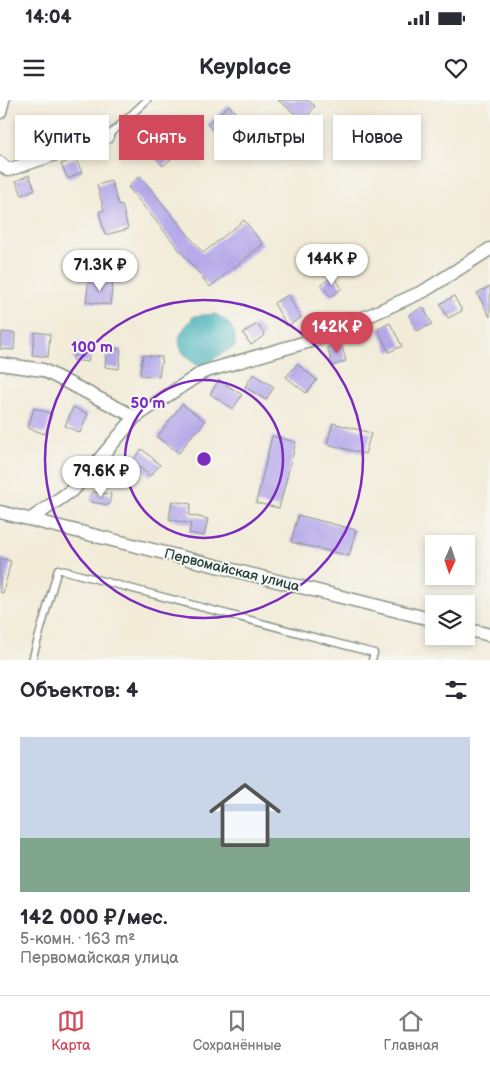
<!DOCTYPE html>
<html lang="ru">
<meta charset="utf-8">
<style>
:root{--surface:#fff;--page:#f2f2f3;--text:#2b2b33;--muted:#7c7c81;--line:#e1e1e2;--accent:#d1495b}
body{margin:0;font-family:"Balsamiq Sans",sans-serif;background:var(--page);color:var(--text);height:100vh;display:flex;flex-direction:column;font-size:19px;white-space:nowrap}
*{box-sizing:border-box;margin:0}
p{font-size:16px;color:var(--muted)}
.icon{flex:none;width:28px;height:28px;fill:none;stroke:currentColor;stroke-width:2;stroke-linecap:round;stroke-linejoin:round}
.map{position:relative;height:560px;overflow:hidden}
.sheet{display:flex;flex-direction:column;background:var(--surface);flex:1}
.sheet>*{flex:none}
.hud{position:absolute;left:15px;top:15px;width:460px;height:45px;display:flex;gap:10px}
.needle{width:32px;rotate:183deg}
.controls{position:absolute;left:425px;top:435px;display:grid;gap:10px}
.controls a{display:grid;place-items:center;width:50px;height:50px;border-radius:0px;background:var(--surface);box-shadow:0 2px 8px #0003;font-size:25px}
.price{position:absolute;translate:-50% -42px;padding:0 11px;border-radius:18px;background:#fff;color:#222;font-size:16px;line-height:32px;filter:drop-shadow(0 1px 2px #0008)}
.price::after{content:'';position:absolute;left:50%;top:30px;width:15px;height:11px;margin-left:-8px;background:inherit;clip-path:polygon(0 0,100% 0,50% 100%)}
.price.current{background:var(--accent);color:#fff}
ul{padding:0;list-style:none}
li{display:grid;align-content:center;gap:10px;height:265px;padding:0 20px}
li span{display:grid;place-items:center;height:155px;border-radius:0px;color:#555}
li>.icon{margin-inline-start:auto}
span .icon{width:90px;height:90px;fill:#fffc;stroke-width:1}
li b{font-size:21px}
h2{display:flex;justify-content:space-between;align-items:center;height:60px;padding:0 20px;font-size:21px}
.chip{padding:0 18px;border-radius:0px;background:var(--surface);box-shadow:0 2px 8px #0003;font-size:18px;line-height:45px}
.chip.current{background:var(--accent);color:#fff}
.status{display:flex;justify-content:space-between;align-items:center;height:35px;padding:0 25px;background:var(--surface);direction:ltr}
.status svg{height:14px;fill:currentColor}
header{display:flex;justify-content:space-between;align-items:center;height:65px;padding:0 20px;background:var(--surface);font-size:22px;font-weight:700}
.tab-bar{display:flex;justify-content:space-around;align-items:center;height:70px;border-top:1px solid var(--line);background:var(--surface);font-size:14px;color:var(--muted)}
.tab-bar a{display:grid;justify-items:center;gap:2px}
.tab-bar .current{color:var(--accent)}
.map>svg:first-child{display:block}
</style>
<div class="status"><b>14:04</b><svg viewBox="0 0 49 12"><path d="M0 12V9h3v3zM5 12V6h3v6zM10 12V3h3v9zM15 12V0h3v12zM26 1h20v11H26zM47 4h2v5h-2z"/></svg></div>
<header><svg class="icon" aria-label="menu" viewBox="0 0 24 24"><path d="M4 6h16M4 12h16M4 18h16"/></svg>Keyplace<svg class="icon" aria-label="heart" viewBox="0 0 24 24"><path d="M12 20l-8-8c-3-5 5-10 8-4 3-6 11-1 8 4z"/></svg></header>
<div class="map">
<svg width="490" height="560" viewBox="0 0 490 560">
<rect width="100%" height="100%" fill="#f6f6f2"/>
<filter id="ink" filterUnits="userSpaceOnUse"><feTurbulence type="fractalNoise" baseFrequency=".02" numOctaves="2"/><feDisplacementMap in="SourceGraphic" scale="10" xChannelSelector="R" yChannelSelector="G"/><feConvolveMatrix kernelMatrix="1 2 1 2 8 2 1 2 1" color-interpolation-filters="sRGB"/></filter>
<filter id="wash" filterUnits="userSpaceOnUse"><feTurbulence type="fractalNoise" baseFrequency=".0096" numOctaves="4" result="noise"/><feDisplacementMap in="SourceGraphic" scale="20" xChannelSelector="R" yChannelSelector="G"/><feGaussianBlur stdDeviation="1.12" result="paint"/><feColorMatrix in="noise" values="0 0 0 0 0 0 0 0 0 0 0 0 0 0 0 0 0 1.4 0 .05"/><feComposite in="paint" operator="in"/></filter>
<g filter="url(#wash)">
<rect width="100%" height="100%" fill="#f2ebd8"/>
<path fill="#3eafb7" stroke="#2e7676" d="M 215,214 C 230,223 236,227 235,246 L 200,267 C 189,260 176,251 180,236 C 182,229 190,222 194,216 Z"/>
<g id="blocks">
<path fill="#b5a8e9" d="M 278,0 L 308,0 L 315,6 L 304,21 Z
M 229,5 L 253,33 L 231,52 L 207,24 Z
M 181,17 L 197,35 L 163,66 L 147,48 Z
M 75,58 L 82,72 L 68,79 L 61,64 Z
M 29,75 L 35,89 L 22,95 L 16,81 Z
M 140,76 L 203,153 L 244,120 L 263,144 L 210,187 L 128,87 Z
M 111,81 L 119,106 L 122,105 L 128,129 L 105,135 L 99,112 L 104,110 L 97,85 Z
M 333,176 L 342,188 L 331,197 L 321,185 Z
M 89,178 L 113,181 L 110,205 L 86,202 Z
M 490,186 L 490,217 L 477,193 Z
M 288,195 L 301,218 L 287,226 L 274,203 Z
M 454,196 L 462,211 L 448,218 L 440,204 Z
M 423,207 L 432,224 L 417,231 L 409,215 Z
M 390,223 L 402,246 L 389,252 L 378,229 Z
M 257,224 L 265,235 L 251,245 L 243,233 Z
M 2,232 L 15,233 L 14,250 L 0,249 Z
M 35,232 L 50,234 L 48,257 L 32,255 Z
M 75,243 L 91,245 L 88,262 L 73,260 Z
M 341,243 L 346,261 L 333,266 L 327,247 Z
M 107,248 L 121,249 L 119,269 L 105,267 Z
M 143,255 L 162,257 L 159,277 L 140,275 Z
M 297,264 L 317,280 L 306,293 L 286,277 Z
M 253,274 L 274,287 L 266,300 L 245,287 Z
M 219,280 L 242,295 L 233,309 L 210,294 Z
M 182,304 L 205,321 L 197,332 L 196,330 L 179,353 L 157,337 Z
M 73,307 L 88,314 L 80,333 L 65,326 Z
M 34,308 L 52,314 L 45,334 L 28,328 Z
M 333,323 L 371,333 L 365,354 L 327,344 Z
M 272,336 L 296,342 L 279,408 L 256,403 Z
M 142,349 L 160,365 L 150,376 L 132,361 Z
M 92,392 L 111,394 L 109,405 L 91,402 Z
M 172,401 L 191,404 L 189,415 L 208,419 L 204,436 L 189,433 L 191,424 L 169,419 Z
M 298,415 L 356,430 L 349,456 L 291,442 Z
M 0,458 L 11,461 L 3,493 L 0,492 Z"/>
</g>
</g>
<g filter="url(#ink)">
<use href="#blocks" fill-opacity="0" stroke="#889486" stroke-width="1"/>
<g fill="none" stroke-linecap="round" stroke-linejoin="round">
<defs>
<path id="service" d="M 107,37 L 147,0
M 32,560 L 58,469 L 374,553 L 372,560"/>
<path id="minor" d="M 0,12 L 3,0
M 0,63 L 8,70 L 107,37
M 0,264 L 43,270 L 135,317
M 0,412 L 434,520
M 31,419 L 75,388 L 135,317 L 203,272 L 317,239 L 424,191 L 490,149
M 466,529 L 490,535"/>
</defs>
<use href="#service" stroke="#889486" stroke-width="9"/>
<use href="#minor" stroke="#889486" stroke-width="15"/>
<use href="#service" stroke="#fff" stroke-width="6"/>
<use href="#minor" stroke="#fff" stroke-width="12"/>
</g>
</g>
<g fill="none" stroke="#7b2cbf" stroke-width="2.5">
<circle cx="204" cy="359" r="79"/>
<circle cx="204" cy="359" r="159"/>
</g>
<g text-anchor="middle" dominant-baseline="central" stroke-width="4" stroke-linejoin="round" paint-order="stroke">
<g font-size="14" fill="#1f3d34" stroke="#f6f6f2">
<text transform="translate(232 470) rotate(14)">Первомайская улица</text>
</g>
</g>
<circle cx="204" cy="359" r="8" fill="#7b2cbf" stroke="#f6f6f2" stroke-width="2.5"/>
<g font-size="15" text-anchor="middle" font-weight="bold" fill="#7b2cbf" stroke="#f6f6f2" stroke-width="4" stroke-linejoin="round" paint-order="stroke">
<text x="92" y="252">100 m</text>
<text x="148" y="308">50 m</text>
</g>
</svg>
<div class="controls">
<a><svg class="needle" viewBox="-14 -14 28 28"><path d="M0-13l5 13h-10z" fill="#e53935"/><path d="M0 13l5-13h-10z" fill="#7c7c81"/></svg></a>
<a><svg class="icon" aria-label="layers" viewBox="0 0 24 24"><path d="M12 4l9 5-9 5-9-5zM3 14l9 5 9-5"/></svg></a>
</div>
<b class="price" style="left:332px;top:186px">144K ₽</b>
<b class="price" style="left:100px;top:192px">71.3K ₽</b>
<b class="price current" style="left:337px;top:254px">142K ₽</b>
<b class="price" style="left:101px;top:398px">79.6K ₽</b>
<div class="hud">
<a class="chip">Купить</a>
<a class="chip current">Снять</a>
<a class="chip">Фильтры</a>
<a class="chip">Новое</a>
</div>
</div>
<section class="sheet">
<h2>Объектов: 4<svg class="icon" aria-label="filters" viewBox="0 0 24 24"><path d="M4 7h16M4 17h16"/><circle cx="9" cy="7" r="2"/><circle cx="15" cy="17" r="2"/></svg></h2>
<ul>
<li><span style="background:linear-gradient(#c9d6e8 65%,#7fa58c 0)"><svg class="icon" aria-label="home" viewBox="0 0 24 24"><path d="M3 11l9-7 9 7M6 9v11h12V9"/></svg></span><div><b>142 000 ₽/мес.</b><p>5-комн. · 163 m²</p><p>Первомайская улица</p></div></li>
</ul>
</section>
<nav class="tab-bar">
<a class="current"><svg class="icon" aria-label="map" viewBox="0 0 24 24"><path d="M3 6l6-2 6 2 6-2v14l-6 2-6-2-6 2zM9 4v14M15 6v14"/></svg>Карта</a>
<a><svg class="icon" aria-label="saved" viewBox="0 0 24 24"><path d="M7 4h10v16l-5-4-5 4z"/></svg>Сохранённые</a>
<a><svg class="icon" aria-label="home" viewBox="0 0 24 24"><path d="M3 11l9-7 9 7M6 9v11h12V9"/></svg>Главная</a>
</nav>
